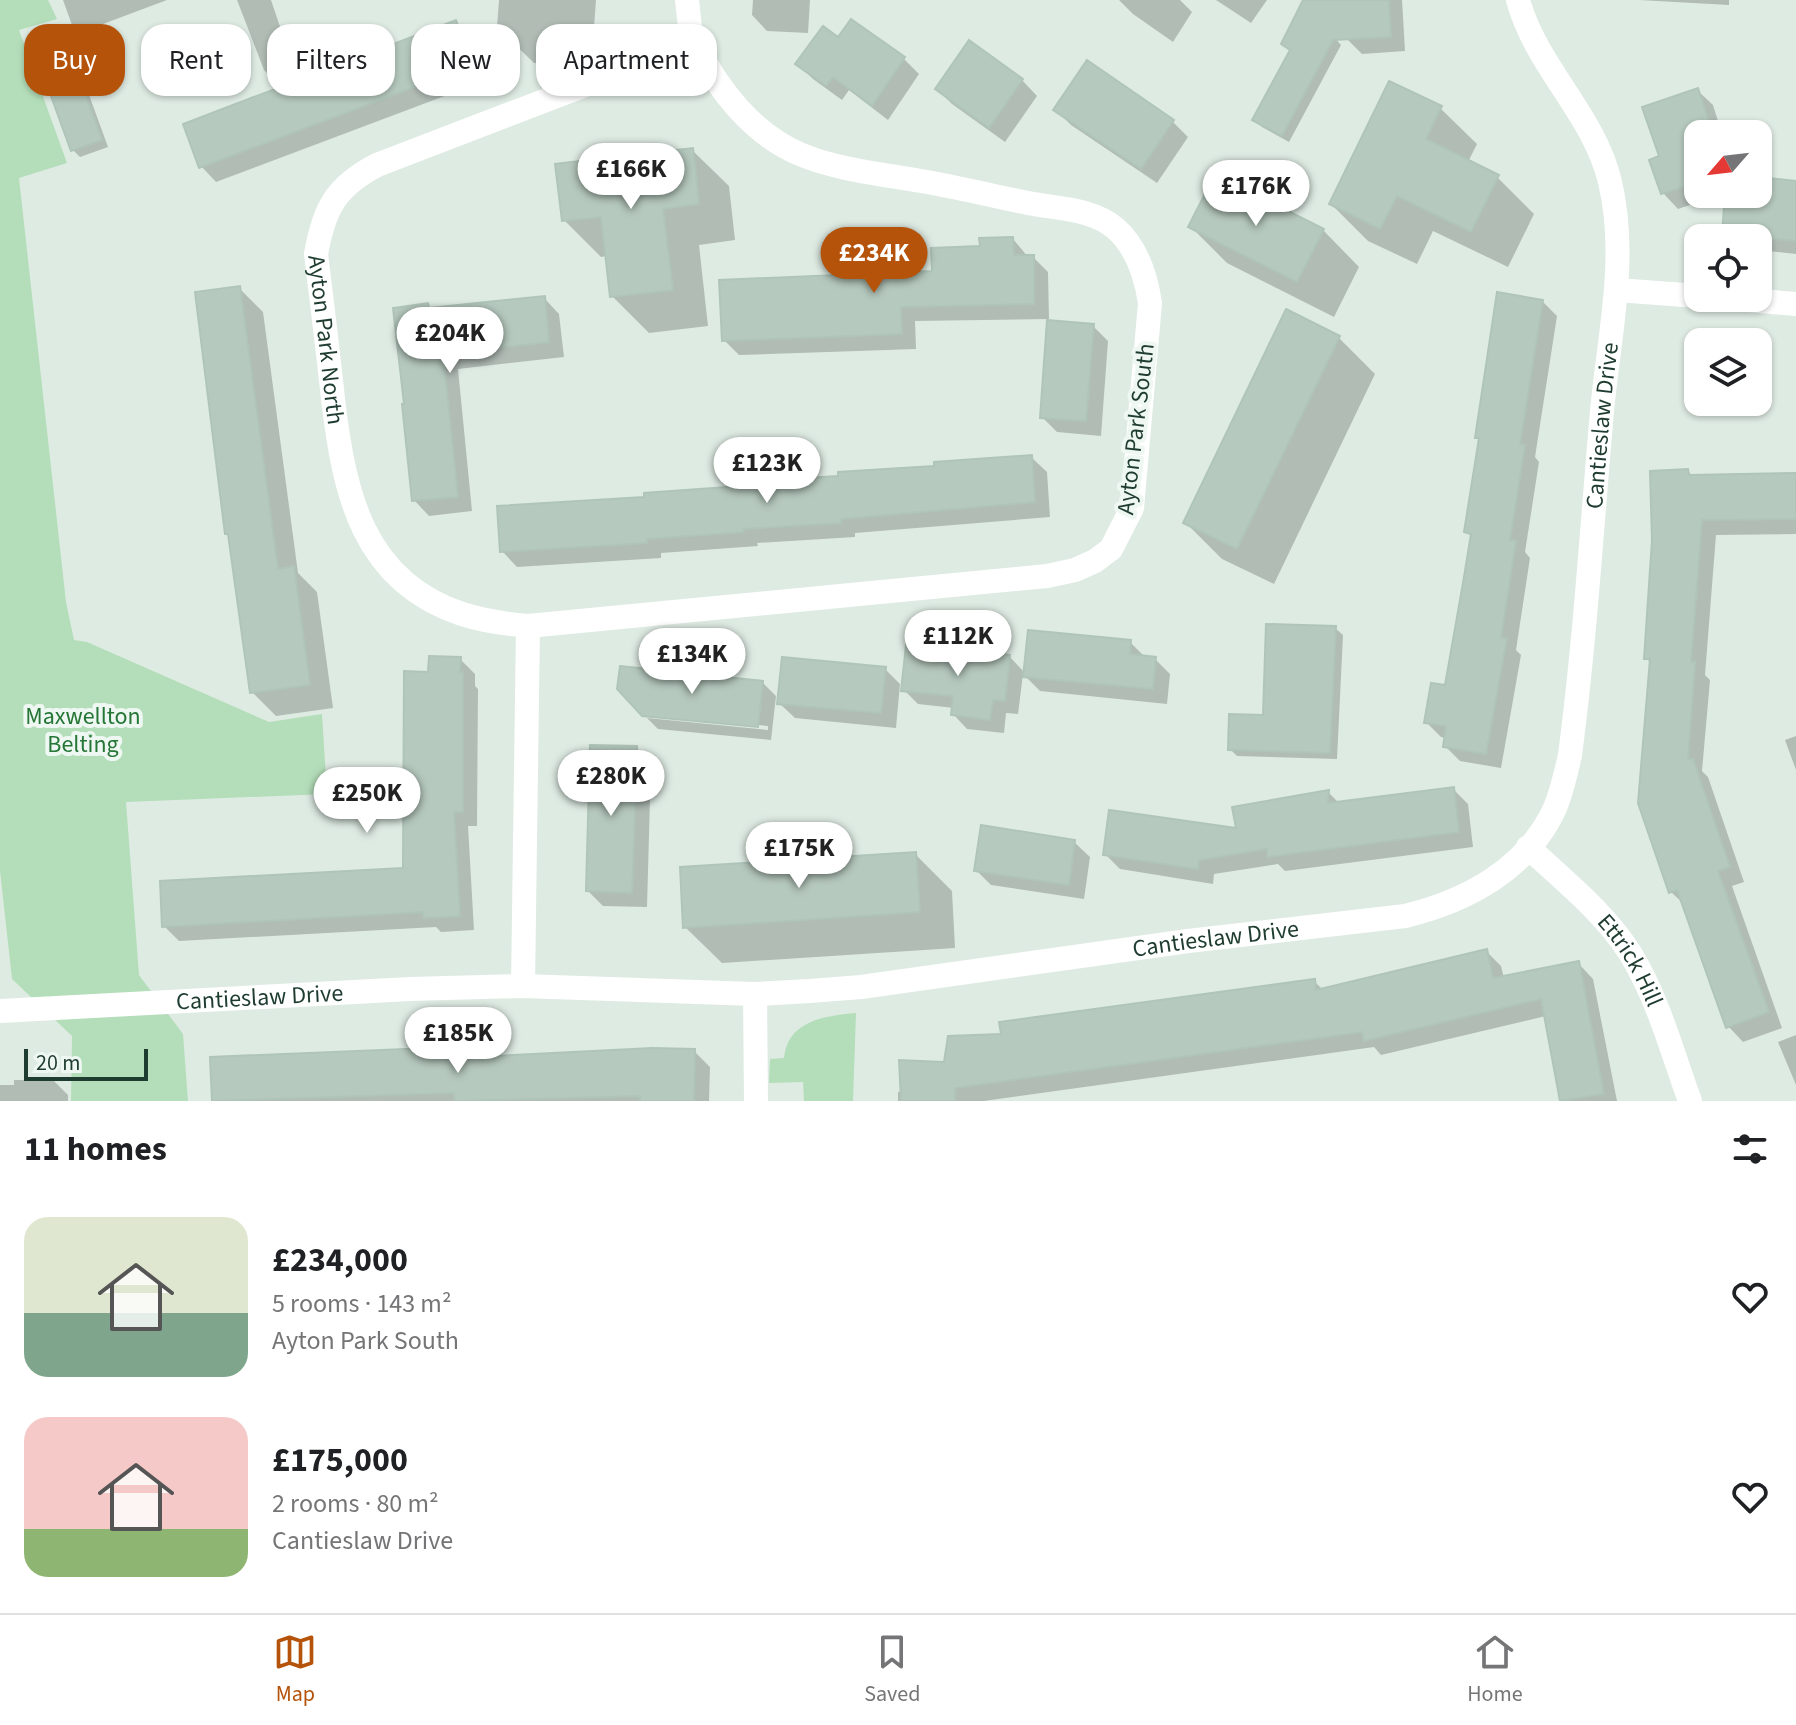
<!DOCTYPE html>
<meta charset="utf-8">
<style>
:root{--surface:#fff;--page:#f6f6f6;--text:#202124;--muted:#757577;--line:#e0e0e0;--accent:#b45309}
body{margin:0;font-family:"Source Sans 3",sans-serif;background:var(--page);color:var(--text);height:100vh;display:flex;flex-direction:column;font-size:30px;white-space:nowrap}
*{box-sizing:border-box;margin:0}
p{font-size:26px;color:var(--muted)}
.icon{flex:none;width:44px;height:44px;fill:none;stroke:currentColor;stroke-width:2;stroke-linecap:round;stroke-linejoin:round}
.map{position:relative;height:1101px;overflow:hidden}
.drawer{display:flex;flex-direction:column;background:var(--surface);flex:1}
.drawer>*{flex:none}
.top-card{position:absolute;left:24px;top:24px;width:800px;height:72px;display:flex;gap:16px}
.needle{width:52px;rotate:242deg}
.fabs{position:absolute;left:1684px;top:120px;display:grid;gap:16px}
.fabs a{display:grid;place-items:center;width:88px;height:88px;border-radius:16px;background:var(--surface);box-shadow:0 2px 6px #0004;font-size:40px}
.scale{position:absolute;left:24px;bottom:20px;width:124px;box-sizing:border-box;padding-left:8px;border:4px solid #1e3c2f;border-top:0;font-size:22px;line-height:28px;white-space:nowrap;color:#1e3c2f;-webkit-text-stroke:6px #eef7f1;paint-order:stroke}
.price{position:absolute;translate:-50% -68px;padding:0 18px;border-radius:28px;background:#fff;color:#222;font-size:26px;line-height:52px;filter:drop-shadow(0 2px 4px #0008)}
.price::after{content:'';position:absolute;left:50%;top:48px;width:24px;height:18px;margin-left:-12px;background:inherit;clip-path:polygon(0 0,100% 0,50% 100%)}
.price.current{background:var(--accent);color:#fff}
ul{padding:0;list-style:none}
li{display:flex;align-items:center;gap:24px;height:200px;padding:0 24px}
li span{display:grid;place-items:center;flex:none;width:224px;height:160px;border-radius:24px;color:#555}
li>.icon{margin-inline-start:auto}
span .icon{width:96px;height:96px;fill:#fffc;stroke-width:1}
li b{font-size:34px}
h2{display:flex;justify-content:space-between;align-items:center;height:96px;padding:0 24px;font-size:34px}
.chip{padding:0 28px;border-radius:24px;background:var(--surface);box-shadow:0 2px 6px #0004;font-size:28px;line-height:72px}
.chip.current{background:var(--accent);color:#fff}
.dock{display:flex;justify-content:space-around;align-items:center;height:112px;border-top:2px solid var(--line);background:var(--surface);font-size:22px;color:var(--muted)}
.dock a{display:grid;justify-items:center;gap:4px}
.dock .current{color:var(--accent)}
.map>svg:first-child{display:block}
</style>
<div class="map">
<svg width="1796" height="1101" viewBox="0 0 1796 1101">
<rect width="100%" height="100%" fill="#deebe3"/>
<path fill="#b4deb9" d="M 0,0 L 48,0 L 57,19 L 19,30 L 67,163 L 19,178 L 66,602 L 74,640 L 87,642 L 269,722 L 322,714 L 327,794 L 126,802 L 139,975 L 183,1034 L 188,1101 L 71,1101 L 72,1036 L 12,979 L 0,871 Z
M 856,1013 L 853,1101 L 804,1101 L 803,1082 L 769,1083 L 770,1059 L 784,1058 C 788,1020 825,1016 856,1013 Z"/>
<path fill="#0003" d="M 63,0 L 167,0 L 79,33 L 72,25 Z
M 237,0 L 271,0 L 294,68 L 271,77 L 264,70 Z
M 499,0 L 596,0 L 591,68 L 534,63 L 497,27 Z
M 753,0 L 810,0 L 808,33 L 767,31 L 752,15 Z
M 1119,0 L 1180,0 L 1192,12 L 1173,42 L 1133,14 Z
M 1216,0 L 1267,0 L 1251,23 Z
M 1344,0 L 1402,0 L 1405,51 L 1362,54 L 1347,39 Z
M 1639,0 L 1729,0 L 1729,5 Z
M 851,22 L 904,59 L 919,74 L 888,120 L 849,90 L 842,100 L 813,79 L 798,64 L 838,40 Z
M 456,23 L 471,38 L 487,80 L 216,182 L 201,166 Z
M 61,32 L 69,40 L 108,147 L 80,157 L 73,150 Z
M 1334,37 L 1341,45 L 1289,142 L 1262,127 L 1255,120 Z
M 1087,63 L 1173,122 L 1188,137 L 1157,183 L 1071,125 L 1055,109 Z
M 1022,80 L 1037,96 L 1005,142 L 952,104 L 937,89 Z
M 1697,90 L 1713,105 L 1722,134 L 1698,134 L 1698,194 L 1722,194 L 1678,209 L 1663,193 L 1652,161 L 1661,157 Z
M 1440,108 L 1477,144 L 1468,162 L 1497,177 L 1534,214 L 1508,267 L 1433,231 L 1417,264 L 1368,241 L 1331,204 Z
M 692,150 L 729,186 L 735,240 L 699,245 L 708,326 L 649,333 L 612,296 L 607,256 L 601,257 L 564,220 Z
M 1758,179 L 1796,183 L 1796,254 L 1758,250 L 1758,238 L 1729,238 L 1724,233 L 1727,194 L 1758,194 Z
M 1191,227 L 1323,230 L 1359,267 L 1334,317 L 1227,263 Z
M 1013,239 L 1028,257 L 1033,257 L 1048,272 L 1049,319 L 915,321 L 916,349 L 739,355 L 724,340 L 934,273 L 982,247 Z
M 239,288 L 263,312 L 298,573 L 317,592 L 333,708 L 276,716 L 252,692 L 231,537 L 227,533 Z
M 544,298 L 559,314 L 564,357 L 458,369 L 472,511 L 429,516 L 414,500 L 428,306 L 432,310 Z
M 1542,301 L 1557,316 L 1535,457 L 1539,462 L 1525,552 L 1530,558 L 1516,650 L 1521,655 L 1501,768 L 1460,761 L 1445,746 L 1446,738 L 1441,737 L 1426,722 L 1447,687 L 1473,538 L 1467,532 L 1481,441 L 1477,437 Z
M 1093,326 L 1108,341 L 1101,436 L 1057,432 L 1042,417 Z
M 1338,337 L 1375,374 L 1274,584 L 1222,559 L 1186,523 Z
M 1031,457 L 1047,472 L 1050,517 L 855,533 L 855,537 L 757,543 L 758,546 L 661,553 L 661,558 L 517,567 L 502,551 L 647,499 Z
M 1688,471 L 1693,477 L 1796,475 L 1796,534 L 1716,535 L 1705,675 L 1710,680 L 1702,771 L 1708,777 L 1744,882 L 1732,886 L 1782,1028 L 1743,1042 L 1728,1026 L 1685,905 L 1671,892 L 1652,664 L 1646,658 Z
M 1335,628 L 1343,635 L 1337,759 L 1237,756 L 1230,749 L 1265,717 Z
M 1130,642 L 1146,658 L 1155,659 L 1170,674 L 1167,704 L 1040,691 L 1023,674 L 1018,714 L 1006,713 L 1004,733 L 967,729 L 953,714 L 954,708 L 918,704 L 904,690 L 1009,656 L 1025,673 Z
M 460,659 L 475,674 L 475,686 L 478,689 L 477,826 L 468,826 L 474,930 L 441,932 L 436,927 L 179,941 L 164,926 L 405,870 Z
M 885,669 L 900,684 L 896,728 L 795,718 L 779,703 Z
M 762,682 L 776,696 L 771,740 L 658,729 L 647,718 L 768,730 L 768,726 L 643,714 Z
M 1796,736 L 1796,770 L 1785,740 Z
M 636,748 L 651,764 L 647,907 L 603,906 L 588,891 Z
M 1453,789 L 1468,804 L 1473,847 L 1285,871 L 1278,864 L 1214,874 L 1213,884 L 1120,869 L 1105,854 L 1238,831 L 1328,792 L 1340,804 Z
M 1074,842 L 1090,857 L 1084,899 L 991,885 L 976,870 Z
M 915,854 L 952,891 L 955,948 L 722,963 L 685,927 Z
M 1486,951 L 1501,966 L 1504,978 L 1578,963 L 1593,979 L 1617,1101 L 1562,1101 L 1546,1016 L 1381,1055 L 1374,1047 L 984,1101 L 898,1101 L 898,1092 L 903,1092 L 946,1064 L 1003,1035 L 1314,981 L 1323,990 Z
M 1796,1035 L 1796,1085 L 1778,1042 Z
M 452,1050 L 462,1059 L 694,1051 L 710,1067 L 709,1101 L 214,1101 L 212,1059 Z
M 14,1080 L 53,1080 L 68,1095 L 68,1101 L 0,1101 L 0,1085 L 14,1085 Z"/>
<path fill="#b6c9be" stroke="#b0c5b9" stroke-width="2" d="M 1303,0 L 1389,0 L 1391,37 L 1333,40 L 1282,136 L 1252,120 L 1290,50 L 1281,44 Z
M 851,19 L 905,57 L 872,106 L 833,77 L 826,86 L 795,64 L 823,26 L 838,37 Z
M 456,20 L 473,65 L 199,168 L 183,124 Z
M 62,30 L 102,140 L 71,151 L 31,41 Z
M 969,40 L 1023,79 L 989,128 L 935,89 Z
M 1087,60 L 1174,120 L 1141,169 L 1053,110 Z
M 1389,81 L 1442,106 L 1426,139 L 1499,175 L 1471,232 L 1397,196 L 1380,229 L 1329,204 Z
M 1698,88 L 1713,134 L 1698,134 L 1698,182 L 1661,194 L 1649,160 L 1659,156 L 1642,107 Z
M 693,148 L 699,204 L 663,209 L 673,290 L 610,297 L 601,217 L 562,221 L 555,164 Z
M 1215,174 L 1324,229 L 1297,282 L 1188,227 Z
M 1758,177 L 1796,181 L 1796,241 L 1722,234 L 1725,194 L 1758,194 Z
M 1013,237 L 1014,255 L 1034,255 L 1034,304 L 901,307 L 902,334 L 722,341 L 719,280 L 932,271 L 931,248 L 980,246 L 979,238 Z
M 240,286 L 278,569 L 294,566 L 310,685 L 250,693 L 228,534 L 225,534 L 195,292 Z
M 1497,292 L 1543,300 L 1520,444 L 1525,445 L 1510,540 L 1516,541 L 1501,638 L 1507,638 L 1486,754 L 1443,747 L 1446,726 L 1424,723 L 1431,683 L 1445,685 L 1463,583 L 1471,534 L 1464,532 L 1479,438 L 1475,438 Z
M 545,296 L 549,342 L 443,354 L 458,497 L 412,501 L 402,404 L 404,404 L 393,308 L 428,303 L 429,308 Z
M 1286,309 L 1340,336 L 1237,549 L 1183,523 Z
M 1047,320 L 1094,324 L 1086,421 L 1040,418 Z
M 1032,455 L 1035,502 L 841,519 L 841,523 L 743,529 L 744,532 L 647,539 L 647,543 L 500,552 L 497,506 L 644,497 L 644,493 L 741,486 L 741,482 L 838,476 L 838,472 L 934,466 L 934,462 Z
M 1688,469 L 1689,475 L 1796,473 L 1796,519 L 1702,520 L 1691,662 L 1695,662 L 1688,759 L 1693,759 L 1730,867 L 1718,871 L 1769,1012 L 1726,1028 L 1677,890 L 1669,893 L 1638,803 L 1650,659 L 1644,659 L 1652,540 L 1650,471 Z
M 1266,624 L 1336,626 L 1330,753 L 1228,750 L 1229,714 L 1263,715 Z
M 1028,630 L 1131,640 L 1130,654 L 1156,657 L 1153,689 L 1023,677 Z
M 906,645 L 1010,655 L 1005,701 L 993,700 L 990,720 L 951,715 L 953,696 L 901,691 Z
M 429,656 L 461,657 L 460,672 L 463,672 L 463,812 L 454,812 L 460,916 L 424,918 L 423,912 L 162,927 L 160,881 L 403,868 L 404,671 L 428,672 Z
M 782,657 L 886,667 L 881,713 L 777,704 Z
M 620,666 L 763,681 L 758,727 L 642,716 L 617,689 Z
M 590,745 L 637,746 L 632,893 L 586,891 Z
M 1454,787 L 1459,832 L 1267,857 L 1267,849 L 1199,860 L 1198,869 L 1103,855 L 1109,810 L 1236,828 L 1232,807 L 1329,790 L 1328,803 Z
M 981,825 L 1075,840 L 1069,885 L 974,871 Z
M 916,852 L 920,912 L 683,928 L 680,867 Z
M 1487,949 L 1493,978 L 1579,961 L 1604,1094 L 1560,1101 L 1541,999 L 1364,1041 L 1362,1032 L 955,1088 L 955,1101 L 901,1101 L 899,1060 L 944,1062 L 948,1036 L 1001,1034 L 999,1022 L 1315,979 L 1316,990 Z
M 453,1047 L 453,1058 L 652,1048 L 695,1049 L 694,1101 L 640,1101 L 640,1096 L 455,1101 L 454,1093 L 212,1101 L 210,1057 Z"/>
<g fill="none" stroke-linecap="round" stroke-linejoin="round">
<g stroke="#fff" stroke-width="24">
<path id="s1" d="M 687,0 L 690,28 L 695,43 L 377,165 C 335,187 324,209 316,254 C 322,303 328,351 333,399 C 344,492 362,581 462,614 C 484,621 506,624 528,626 L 1047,576 L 1075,570 L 1095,561 L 1111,549 L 1132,508 L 1150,303 C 1146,276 1137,247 1115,228 C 1091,208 1057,209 1028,203 C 993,196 957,187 921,181 C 882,174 839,170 802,155 C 753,135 717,89 695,43"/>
<path d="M 1617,290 L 1698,296"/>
<path d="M 1725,298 L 1796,304"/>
<path id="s2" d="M 1528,847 C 1563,880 1604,912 1630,953 C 1658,998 1672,1052 1690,1101"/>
<path d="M 523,986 L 528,626"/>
<path d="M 755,994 L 756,1101"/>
<path id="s3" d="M 0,1011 L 410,989 L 523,986 L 755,994 L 810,991 L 861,987 L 1188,941 L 1405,916 C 1467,901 1527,869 1555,808 C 1562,791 1566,773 1570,755 C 1585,641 1592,525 1602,411 C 1609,335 1628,258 1610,182 C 1594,114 1536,67 1518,0"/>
</g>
</g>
<g text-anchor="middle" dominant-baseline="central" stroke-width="8" stroke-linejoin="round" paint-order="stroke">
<g font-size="24" fill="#1e3c2f" stroke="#eef7f1">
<text stroke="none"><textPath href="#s1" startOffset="584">Ayton Park North</textPath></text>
<text stroke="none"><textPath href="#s3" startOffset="1988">Cantieslaw Drive</textPath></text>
<text transform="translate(1136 429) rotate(-83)">Ayton Park South</text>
<text stroke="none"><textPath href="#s3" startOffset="1220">Cantieslaw Drive</textPath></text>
<text stroke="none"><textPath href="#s2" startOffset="154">Ettrick Hill</textPath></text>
<text stroke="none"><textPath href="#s3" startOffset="260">Cantieslaw Drive</textPath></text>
</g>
<g font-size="24" fill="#257637" stroke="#eef7f1">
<text x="83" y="716">Maxwellton<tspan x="83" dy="28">Belting</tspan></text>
</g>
</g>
</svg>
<div class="fabs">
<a><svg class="needle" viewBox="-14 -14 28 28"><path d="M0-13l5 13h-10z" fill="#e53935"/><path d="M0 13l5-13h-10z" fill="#757577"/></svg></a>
<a><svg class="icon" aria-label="locate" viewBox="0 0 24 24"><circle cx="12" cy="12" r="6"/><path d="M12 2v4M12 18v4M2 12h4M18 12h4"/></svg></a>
<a><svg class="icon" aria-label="layers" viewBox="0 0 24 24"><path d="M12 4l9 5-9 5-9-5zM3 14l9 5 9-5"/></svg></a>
</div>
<div class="scale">20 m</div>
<b class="price" style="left:631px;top:211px">£166K</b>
<b class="price" style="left:1256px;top:228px">£176K</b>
<b class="price current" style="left:874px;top:295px">£234K</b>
<b class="price" style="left:450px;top:375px">£204K</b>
<b class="price" style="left:767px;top:505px">£123K</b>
<b class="price" style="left:958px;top:678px">£112K</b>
<b class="price" style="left:692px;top:696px">£134K</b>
<b class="price" style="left:611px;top:818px">£280K</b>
<b class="price" style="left:367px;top:835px">£250K</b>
<b class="price" style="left:799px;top:890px">£175K</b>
<b class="price" style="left:458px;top:1075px">£185K</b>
<div class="top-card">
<a class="chip current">Buy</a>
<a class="chip">Rent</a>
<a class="chip">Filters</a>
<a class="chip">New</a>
<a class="chip">Apartment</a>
</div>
</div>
<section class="drawer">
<h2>11 homes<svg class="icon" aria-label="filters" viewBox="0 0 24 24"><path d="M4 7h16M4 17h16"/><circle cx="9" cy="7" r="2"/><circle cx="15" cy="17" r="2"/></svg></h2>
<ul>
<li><span style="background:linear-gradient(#dfe7d0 60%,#7fa58c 0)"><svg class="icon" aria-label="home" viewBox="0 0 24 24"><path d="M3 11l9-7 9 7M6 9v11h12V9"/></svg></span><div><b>£234,000</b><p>5 rooms · 143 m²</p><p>Ayton Park South</p></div><svg class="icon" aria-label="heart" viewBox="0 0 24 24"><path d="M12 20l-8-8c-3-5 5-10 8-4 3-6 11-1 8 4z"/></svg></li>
<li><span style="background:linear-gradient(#f6c9c9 70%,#8fb573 0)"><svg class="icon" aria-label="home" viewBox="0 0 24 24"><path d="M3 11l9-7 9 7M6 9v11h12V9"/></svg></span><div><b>£175,000</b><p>2 rooms · 80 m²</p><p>Cantieslaw Drive</p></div><svg class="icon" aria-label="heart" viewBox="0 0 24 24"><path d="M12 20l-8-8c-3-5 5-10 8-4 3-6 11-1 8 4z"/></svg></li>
</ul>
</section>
<nav class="dock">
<a class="current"><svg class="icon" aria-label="map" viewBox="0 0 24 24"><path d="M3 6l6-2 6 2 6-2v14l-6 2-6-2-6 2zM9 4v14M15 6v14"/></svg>Map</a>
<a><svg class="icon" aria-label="saved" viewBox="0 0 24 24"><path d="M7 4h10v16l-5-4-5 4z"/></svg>Saved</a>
<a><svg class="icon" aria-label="home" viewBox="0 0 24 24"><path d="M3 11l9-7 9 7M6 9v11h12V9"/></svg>Home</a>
</nav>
